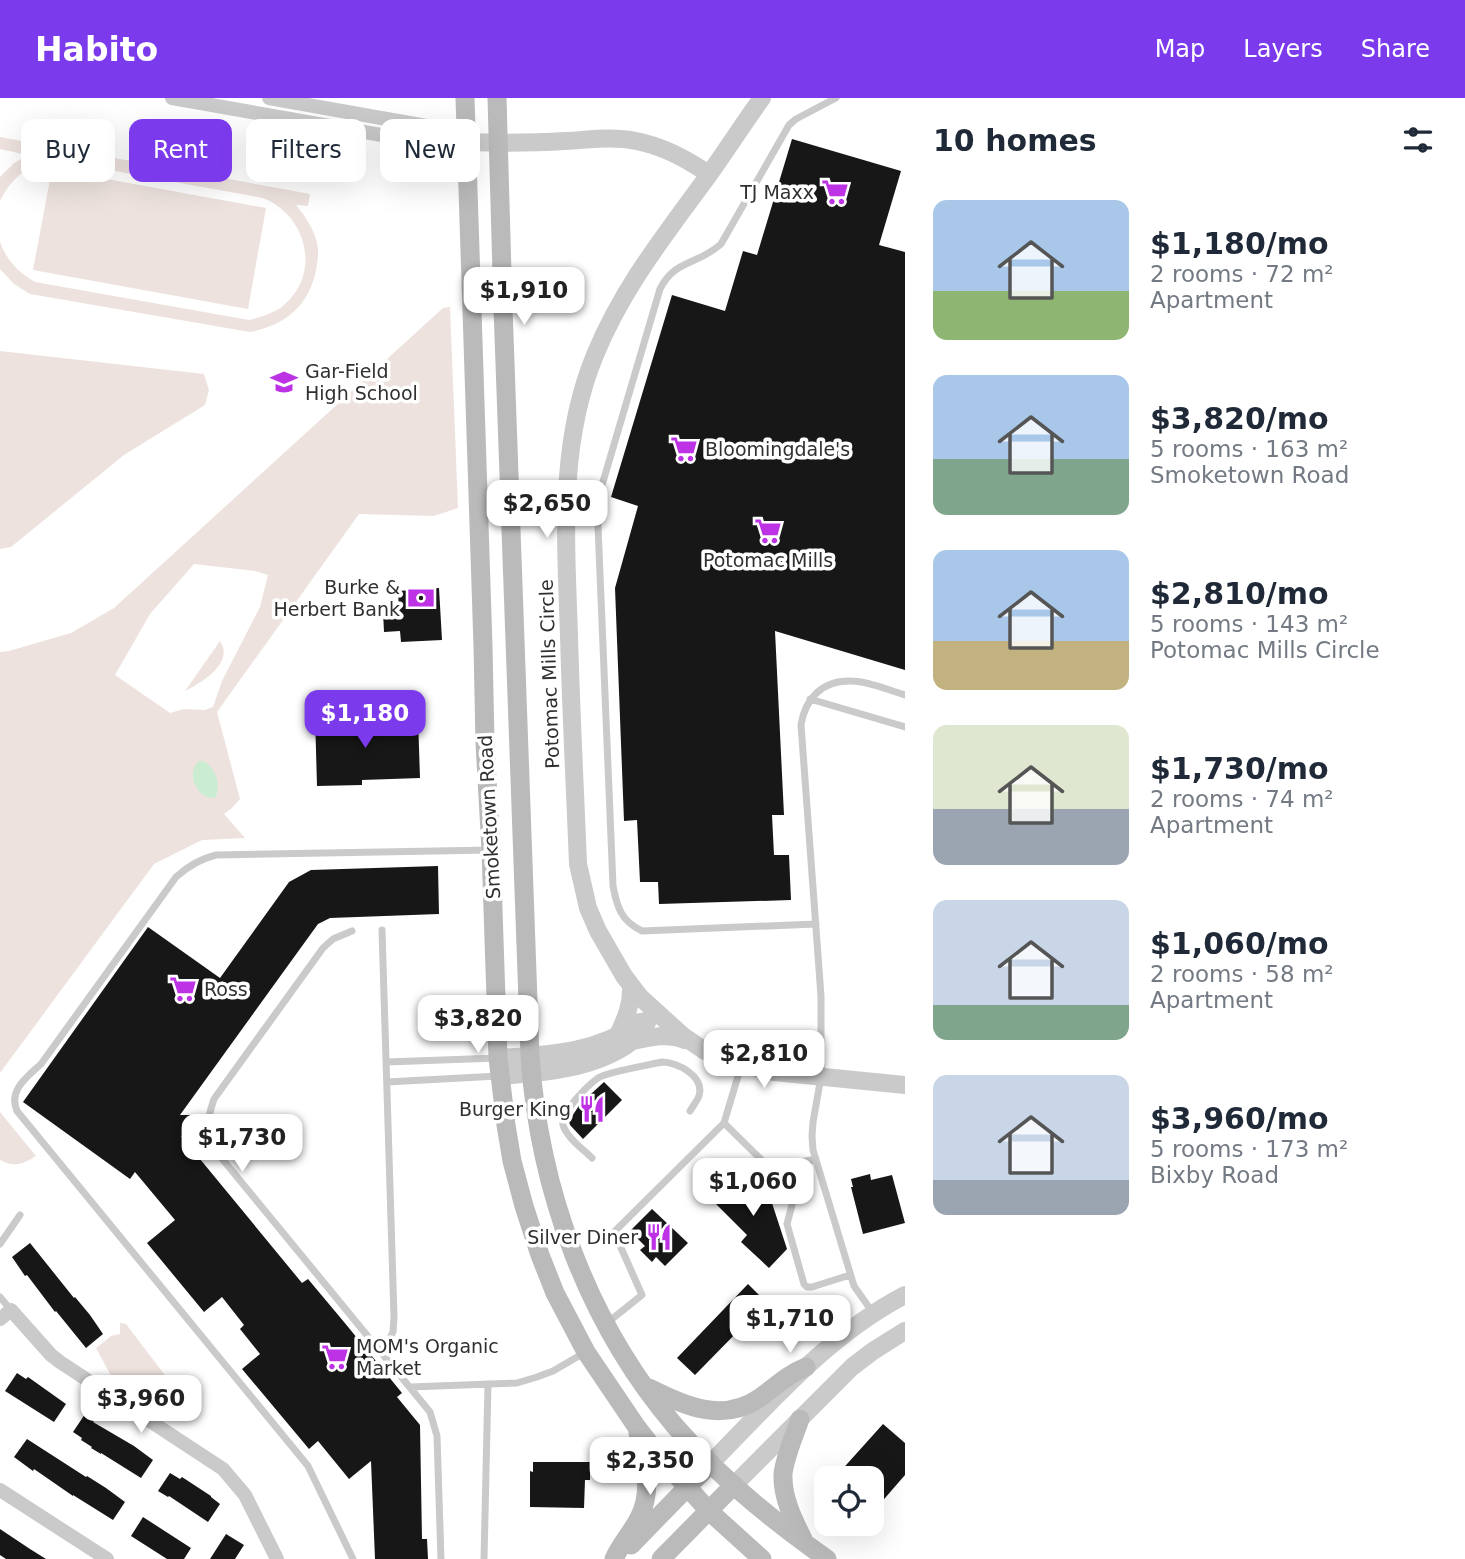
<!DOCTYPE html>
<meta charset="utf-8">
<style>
:root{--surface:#fff;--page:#f6f6f7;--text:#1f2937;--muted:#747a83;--accent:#7c3aed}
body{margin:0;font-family:"DejaVu Sans",sans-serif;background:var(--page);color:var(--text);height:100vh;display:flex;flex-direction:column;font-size:26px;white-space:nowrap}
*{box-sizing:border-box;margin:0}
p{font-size:23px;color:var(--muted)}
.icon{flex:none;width:38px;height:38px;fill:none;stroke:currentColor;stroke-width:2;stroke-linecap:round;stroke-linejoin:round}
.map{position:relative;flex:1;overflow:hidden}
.drawer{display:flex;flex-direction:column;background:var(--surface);width:560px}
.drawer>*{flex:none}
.banner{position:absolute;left:21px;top:21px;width:665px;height:63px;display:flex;gap:14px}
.tools{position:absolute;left:814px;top:1368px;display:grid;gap:14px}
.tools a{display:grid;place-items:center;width:70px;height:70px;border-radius:14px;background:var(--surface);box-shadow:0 7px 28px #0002;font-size:35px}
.price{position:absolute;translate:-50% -60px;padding:0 16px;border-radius:14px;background:#fff;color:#222;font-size:23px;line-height:46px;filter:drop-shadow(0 2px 4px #0008)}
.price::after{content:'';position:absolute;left:50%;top:42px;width:21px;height:16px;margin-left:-10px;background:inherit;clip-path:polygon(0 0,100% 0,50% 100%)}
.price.active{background:var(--accent);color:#fff}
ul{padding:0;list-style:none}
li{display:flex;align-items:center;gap:21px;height:175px;padding:0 28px}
li span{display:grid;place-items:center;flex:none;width:196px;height:140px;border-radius:14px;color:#555}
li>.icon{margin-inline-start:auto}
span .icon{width:84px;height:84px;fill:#fffc;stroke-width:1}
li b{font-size:30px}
h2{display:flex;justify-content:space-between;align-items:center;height:84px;padding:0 28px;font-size:30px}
.tag{padding:0 24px;border-radius:14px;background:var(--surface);box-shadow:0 7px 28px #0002;font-size:24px;line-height:63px}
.tag.active{background:var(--accent);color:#fff}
header{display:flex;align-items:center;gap:42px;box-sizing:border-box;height:98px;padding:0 35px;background:var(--accent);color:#fff}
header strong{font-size:33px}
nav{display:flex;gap:38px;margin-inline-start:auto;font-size:24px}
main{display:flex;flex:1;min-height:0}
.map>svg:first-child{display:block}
</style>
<header>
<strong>Habito</strong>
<nav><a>Map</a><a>Layers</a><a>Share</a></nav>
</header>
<main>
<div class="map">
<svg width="905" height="1461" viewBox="0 0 905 1461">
<rect width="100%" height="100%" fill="#fff"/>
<path fill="#ede2de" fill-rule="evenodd" d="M 0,39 L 310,96 L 308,108 L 296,107 C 305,118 314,131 317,145 C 319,152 318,159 317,166 C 312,205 287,227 250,234 L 30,196 L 14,186 L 0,171 L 0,144 C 7,163 18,174 35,184 L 249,222 C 261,219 275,215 284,207 C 322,174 306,117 263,100 L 60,63 C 33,62 12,78 0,103 L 0,79 L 13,66 L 27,57 L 0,51 Z
M 52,71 L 266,110 L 248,211 L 33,172 Z
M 450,209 L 458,410 L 434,418 L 359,416 L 217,614 L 240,701 L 232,710 L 224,716 L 245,740 L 202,742 L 154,766 L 0,975 L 0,554 L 9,553 L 71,535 L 114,510 L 443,210 ZM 194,466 L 255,473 L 268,477 L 260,509 L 222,583 L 213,609 L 205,612 L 184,611 L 170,615 L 115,577 L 150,516 Z
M 0,253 L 204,276 L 209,292 L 205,307 L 124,357 L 11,449 L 0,451 Z
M 220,543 C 235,565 201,585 185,593 Z
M 0,1014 L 36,1058 C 23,1066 15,1070 0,1062 Z
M 120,1225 L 126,1226 L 189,1309 L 188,1312 L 167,1318 L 115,1285 L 96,1250 L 111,1238 L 120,1236 Z"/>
<path fill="#caedd2" d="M 199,663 L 203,663 C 215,669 222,687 215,700 C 197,702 185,674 199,663 Z"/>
<path fill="#171717" d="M 792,41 L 901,73 L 879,147 L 905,154 L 905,572 L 775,533 L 784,717 L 772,717 L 774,757 L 789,757 L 791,802 L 659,806 L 658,784 L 640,784 L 637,722 L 624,723 L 615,490 L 638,408 L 611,399 L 672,197 L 725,213 L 743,153 L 757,157 Z
M 439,490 L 442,542 L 401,544 L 400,533 L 384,534 L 383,513 L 399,512 L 398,493 Z
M 358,616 L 358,622 L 418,620 L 420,680 L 362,682 L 362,687 L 317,688 L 315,617 Z
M 438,768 L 439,816 L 330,820 L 318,826 L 180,1017 L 190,1017 L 191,1038 L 181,1038 L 302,1185 L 308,1181 L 344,1224 L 402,1295 L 397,1299 L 420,1327 L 422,1441 L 427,1441 L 428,1461 L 375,1461 L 371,1363 L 349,1381 L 318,1343 L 309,1351 L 242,1271 L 260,1256 L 240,1231 L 244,1227 L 222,1199 L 204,1214 L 147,1145 L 175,1122 L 135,1074 L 130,1081 L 23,1004 L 148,829 L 220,880 L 289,784 L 311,772 Z
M 604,984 L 622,1002 L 583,1041 L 570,1027 L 569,1023 L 580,1006 Z
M 740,1072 L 771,1102 L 787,1151 L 769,1170 L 741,1144 L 747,1137 L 712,1102 Z
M 870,1076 L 871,1082 L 892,1077 L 905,1125 L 863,1136 L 851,1089 L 853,1089 L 851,1081 Z
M 652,1111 L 688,1145 L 665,1168 L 656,1159 L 652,1164 L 640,1152 L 645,1148 L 630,1133 Z
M 30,1145 L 74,1200 L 75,1199 L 90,1217 L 103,1236 L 86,1250 L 56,1213 L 55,1214 L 27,1177 L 25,1178 L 12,1159 Z
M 748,1186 L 769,1207 L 746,1230 L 743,1228 L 695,1277 L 677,1260 Z
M 17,1275 L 26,1281 L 28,1279 L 66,1306 L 54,1324 L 5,1293 Z
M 85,1316 L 94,1323 L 93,1324 L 134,1348 L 153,1362 L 141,1380 L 101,1355 L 101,1356 L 91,1350 L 92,1349 L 81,1342 L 82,1340 L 73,1334 Z
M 883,1326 L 905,1345 L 905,1377 L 872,1415 L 872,1381 L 843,1381 L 838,1376 Z
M 27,1341 L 86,1379 L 87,1378 L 106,1390 L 125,1404 L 113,1422 L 73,1397 L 73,1398 L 34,1371 L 33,1373 L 14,1359 Z
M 533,1364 L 590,1364 L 590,1382 L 585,1382 L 584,1410 L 530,1409 L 530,1373 L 533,1374 Z
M 170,1375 L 180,1381 L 182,1379 L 211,1398 L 211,1399 L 220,1406 L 208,1424 L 169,1398 L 168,1399 L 158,1393 Z
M 143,1419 L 191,1450 L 184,1461 L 167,1461 L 131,1438 Z
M 0,1431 L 30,1451 L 46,1461 L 6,1461 L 0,1457 Z
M 226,1436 L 244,1447 L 235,1461 L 210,1461 Z"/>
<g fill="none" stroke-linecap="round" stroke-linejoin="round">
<path stroke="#cacaca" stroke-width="7" d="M 810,601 L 905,629
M 816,826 L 642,833 C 621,823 617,809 613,788 L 597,404 L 660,191 C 675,161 698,167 721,146 L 789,27 L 796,21 L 836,0
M 382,832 L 394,1219 L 393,1234 L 382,1255
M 352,833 L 333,841 L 323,850 L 214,1001 C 207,1021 206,1032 215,1052 L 430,1314 L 437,1338 L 441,1461
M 386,964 L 498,960
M 387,984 L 498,978
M 724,1025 L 784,1084 L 791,1099 L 792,1107 L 787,1126 L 804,1186 L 807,1189 L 812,1189 L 850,1177
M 592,1060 C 583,1051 567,1040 563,1027 C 560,1015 588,987 598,980 C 606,974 649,967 662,964 C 677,964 705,978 699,998 C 697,1003 693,1008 690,1013
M 775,1074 L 779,1068 L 816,1061
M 0,1146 L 20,1117
M 0,1199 L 11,1212
M 873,1215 L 854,1188 L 813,1052 L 812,1038 L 813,1024 L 821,979 L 821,898 L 801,627 C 805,601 822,582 851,583 C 868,583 888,592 905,597
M 607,1225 L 642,1197 L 614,1134 L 724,1025 L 741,968
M 410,1289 L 517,1285 L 537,1279 L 553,1273 L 584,1255
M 353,1461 L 308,1368 L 17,1013 C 8,992 27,979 41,966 L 176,779 C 188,768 200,761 216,757 L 491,752
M 484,1461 L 488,1286"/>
<path stroke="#cacaca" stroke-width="14" d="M 172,0 L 449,49 L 467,44
M 269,0 L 449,32 L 467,44
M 0,1221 L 11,1212 L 51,1257 L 60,1264 L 223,1371 L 245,1397 L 277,1461
M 0,1392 L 107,1461"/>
<path stroke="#cacaca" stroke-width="18" d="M 762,0 C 743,26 726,53 708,78 C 665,137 623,189 595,257 C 558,346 566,444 569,538 C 571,614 575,690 578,766 L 588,810 L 598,833 L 624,878 L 640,899 L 683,938 L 705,953 L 742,966 L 774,974 L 905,987
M 467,44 C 500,45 532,45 565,43 C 588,42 612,38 636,43 C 663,48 686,61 709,76
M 618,937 C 626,920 632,906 631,887
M 633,943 C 651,939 667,935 685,942
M 498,960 C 548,957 598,955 640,924
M 500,978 C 542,975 595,971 631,944 C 640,937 647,923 654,914
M 711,1365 C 771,1304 828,1237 905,1197
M 734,1387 L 852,1269 L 873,1253 L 905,1233"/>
<path stroke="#bababa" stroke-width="19" d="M 465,0 L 483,548 L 485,645 L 491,752 L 498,960 L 506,1027 L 512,1063 L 524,1108 L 540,1157 L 555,1195 L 586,1254 L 636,1328 L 661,1360 L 709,1413 L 762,1461
M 497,0 L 503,210 L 530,958 C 539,1092 588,1226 675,1328 C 719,1379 773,1423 827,1461
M 649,1290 C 686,1308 722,1326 761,1299 C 776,1288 788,1276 806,1269
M 800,1321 C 794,1339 785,1358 783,1376 C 782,1399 793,1421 803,1441
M 631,1447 L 711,1365
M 614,1461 C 621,1445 633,1433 640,1418 C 653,1391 644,1363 638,1335
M 661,1461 L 734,1387"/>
</g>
<defs>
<symbol id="supermarket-bare" viewBox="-9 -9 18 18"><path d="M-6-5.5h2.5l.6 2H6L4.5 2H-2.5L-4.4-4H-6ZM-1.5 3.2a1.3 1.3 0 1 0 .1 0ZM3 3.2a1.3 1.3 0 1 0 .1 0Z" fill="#be32e6" stroke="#fff" stroke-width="2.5" paint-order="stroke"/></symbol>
<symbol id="school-bare" viewBox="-9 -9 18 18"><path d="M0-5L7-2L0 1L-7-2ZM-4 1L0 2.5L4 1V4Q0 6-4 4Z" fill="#be32e6" stroke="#fff" stroke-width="2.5" paint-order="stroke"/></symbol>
<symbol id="bank-bare" viewBox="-9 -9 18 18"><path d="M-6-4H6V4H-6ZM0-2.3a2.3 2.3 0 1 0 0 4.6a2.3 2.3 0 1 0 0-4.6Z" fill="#be32e6" stroke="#fff" stroke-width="2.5" paint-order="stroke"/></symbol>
<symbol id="restaurant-bare" viewBox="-9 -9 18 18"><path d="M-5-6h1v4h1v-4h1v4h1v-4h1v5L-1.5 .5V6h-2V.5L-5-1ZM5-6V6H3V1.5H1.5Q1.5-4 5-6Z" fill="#be32e6" stroke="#fff" stroke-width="2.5" paint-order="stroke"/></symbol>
</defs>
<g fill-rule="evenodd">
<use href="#supermarket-bare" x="816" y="75" width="38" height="38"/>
<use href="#school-bare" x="265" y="265" width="38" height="38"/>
<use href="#supermarket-bare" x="665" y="332" width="38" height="38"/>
<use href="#supermarket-bare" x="749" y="414" width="38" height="38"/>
<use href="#bank-bare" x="402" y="481" width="38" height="38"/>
<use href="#supermarket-bare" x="164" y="872" width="38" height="38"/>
<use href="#restaurant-bare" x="573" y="992" width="38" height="38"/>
<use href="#restaurant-bare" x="640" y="1120" width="38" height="38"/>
<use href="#supermarket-bare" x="316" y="1240" width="38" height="38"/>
</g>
<g text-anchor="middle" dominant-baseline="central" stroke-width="7" stroke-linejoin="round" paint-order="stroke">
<g font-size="19" fill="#303030" stroke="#fff" text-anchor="end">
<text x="814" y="94">TJ Maxx</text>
<text x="305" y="273" text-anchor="start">Gar-Field<tspan x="305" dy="22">High School</tspan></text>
<text x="705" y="351" text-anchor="start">Bloomingdale's</text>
<text x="768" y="462" text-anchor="middle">Potomac Mills</text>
<text x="400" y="489">Burke &amp;<tspan x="400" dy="22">Herbert Bank</tspan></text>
<text x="204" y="891" text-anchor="start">Ross</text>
<text x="571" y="1011">Burger King</text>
<text x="638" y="1139">Silver Diner</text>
<text x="356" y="1248" text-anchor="start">MOM's Organic<tspan x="356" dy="22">Market</tspan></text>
</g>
<g font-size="19" fill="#303030" stroke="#fff">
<text transform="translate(549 576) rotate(-92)">Potomac Mills Circle</text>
<text transform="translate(489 719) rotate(-93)">Smoketown Road</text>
</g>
</g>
</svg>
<div class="tools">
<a><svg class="icon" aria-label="locate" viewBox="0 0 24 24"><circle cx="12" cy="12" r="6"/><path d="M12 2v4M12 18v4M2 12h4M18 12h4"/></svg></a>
</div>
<b class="price" style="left:524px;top:229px">$1,910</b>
<b class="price" style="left:547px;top:442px">$2,650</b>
<b class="price active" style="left:365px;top:652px">$1,180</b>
<b class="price" style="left:478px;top:957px">$3,820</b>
<b class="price" style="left:764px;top:992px">$2,810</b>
<b class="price" style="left:242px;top:1076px">$1,730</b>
<b class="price" style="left:753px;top:1120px">$1,060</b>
<b class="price" style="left:790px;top:1257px">$1,710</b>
<b class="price" style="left:141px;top:1337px">$3,960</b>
<b class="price" style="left:650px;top:1399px">$2,350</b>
<div class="banner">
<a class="tag">Buy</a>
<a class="tag active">Rent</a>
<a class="tag">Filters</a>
<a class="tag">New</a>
</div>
</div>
<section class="drawer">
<h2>10 homes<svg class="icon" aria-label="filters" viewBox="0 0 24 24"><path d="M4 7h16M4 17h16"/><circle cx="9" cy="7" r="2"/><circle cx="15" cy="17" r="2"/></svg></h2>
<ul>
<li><span style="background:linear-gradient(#a9c7e8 65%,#8fb573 0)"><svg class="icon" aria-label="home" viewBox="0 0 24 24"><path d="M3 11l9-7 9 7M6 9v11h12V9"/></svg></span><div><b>$1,180/mo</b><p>2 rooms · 72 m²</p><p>Apartment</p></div></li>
<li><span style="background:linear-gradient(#a9c7e8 60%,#7fa58c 0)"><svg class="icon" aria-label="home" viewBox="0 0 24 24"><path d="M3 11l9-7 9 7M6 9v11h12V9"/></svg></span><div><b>$3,820/mo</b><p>5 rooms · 163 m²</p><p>Smoketown Road</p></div></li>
<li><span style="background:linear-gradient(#a9c7e8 65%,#c2b280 0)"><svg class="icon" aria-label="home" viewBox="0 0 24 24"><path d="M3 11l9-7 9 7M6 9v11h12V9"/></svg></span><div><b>$2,810/mo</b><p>5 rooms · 143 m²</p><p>Potomac Mills Circle</p></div></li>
<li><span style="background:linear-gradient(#dfe7d0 60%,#9aa5b1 0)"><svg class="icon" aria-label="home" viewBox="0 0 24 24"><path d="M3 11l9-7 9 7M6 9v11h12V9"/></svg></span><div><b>$1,730/mo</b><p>2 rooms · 74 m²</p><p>Apartment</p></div></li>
<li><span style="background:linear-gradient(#c9d6e8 75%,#7fa58c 0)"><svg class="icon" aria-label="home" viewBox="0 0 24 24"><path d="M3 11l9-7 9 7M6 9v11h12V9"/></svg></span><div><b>$1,060/mo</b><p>2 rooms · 58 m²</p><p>Apartment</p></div></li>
<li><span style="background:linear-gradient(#c9d6e8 75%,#9aa5b1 0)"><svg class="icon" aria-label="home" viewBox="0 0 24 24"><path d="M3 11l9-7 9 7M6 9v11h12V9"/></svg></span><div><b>$3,960/mo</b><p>5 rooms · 173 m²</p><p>Bixby Road</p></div></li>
</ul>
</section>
</main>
